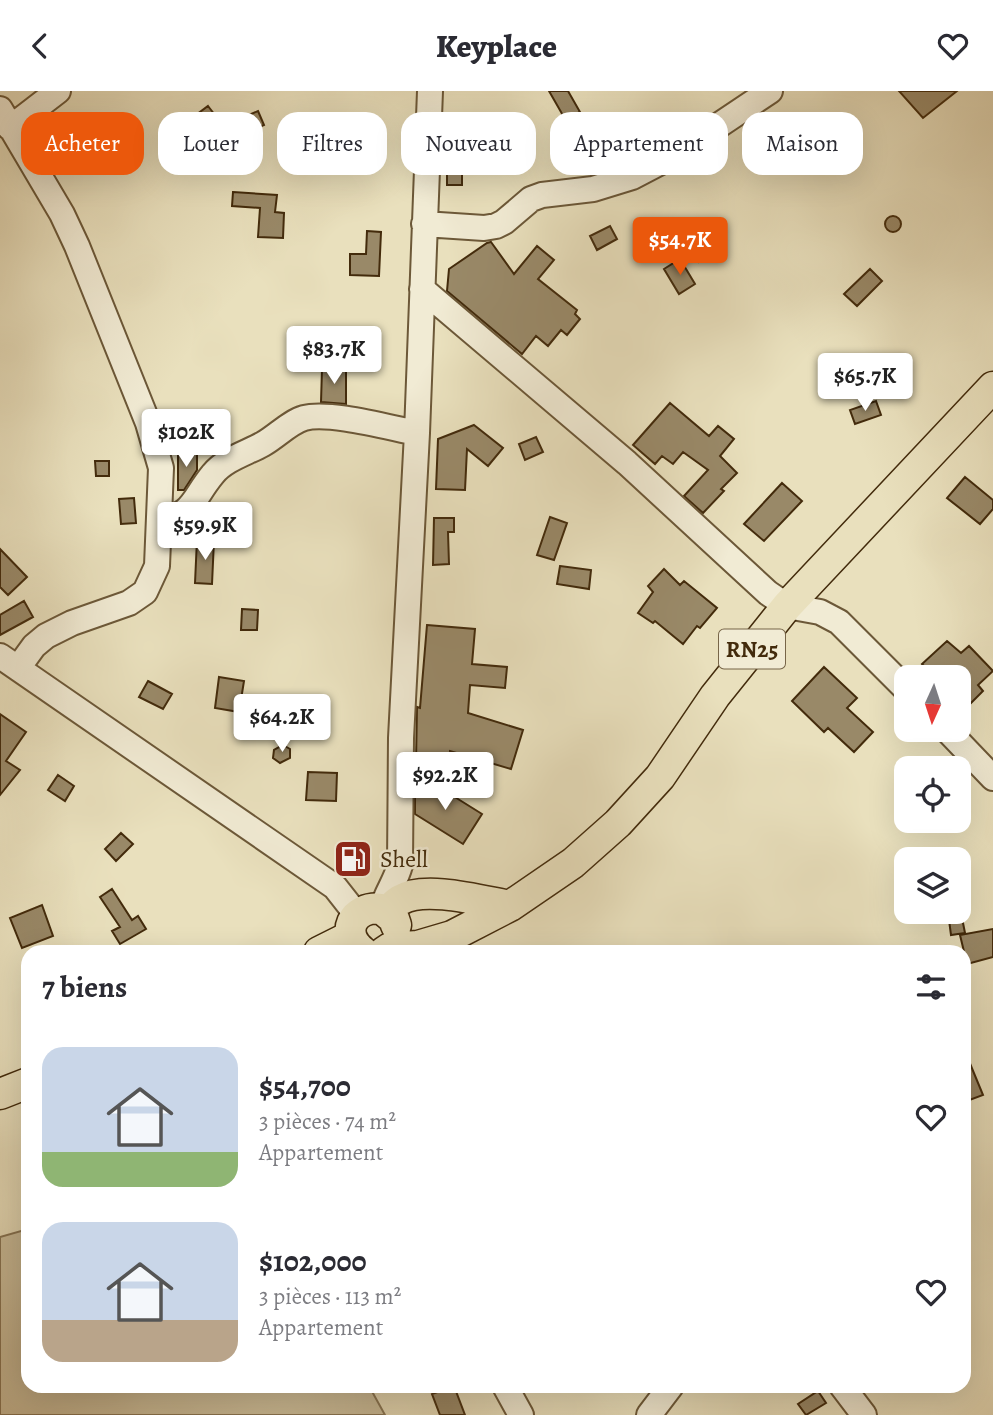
<!DOCTYPE html>
<html lang="fr">
<meta charset="utf-8">
<style>
:root{--surface:#fff;--page:#f2f2f3;--text:#2b2b33;--muted:#7c7c81;--accent:#ea580c}
body{margin:0;font-family:Alegreya,serif;background:var(--page);color:var(--text);height:100vh;display:flex;flex-direction:column;font-size:26px;white-space:nowrap}
*{box-sizing:border-box;margin:0}
p{font-size:23px;color:var(--muted)}
.icon{flex:none;width:38px;height:38px;fill:none;stroke:currentColor;stroke-width:2;stroke-linecap:round;stroke-linejoin:round}
.map{position:relative;flex:1;overflow:hidden}
.sheet{position:absolute;left:21px;top:854px;width:950px;height:448px;display:flex;flex-direction:column;background:var(--surface);border-radius:21px;box-shadow:0 7px 28px #0002}
.sheet>*{flex:none}
.guide{position:absolute;left:21px;top:21px;width:952px;height:63px;display:flex;gap:14px}
.needle{width:46px;rotate:183deg}
.tools{position:absolute;left:894px;top:574px;display:grid;gap:14px}
.tools a{display:grid;place-items:center;width:77px;height:77px;border-radius:14px;background:var(--surface);box-shadow:0 7px 28px #0002;font-size:35px}
.price{position:absolute;translate:-50% -60px;padding:0 16px;border-radius:7px;background:#fff;color:#222;font-size:23px;line-height:46px;filter:drop-shadow(0 2px 4px #0008)}
.price::after{content:'';position:absolute;left:50%;top:42px;width:21px;height:16px;margin-left:-10px;background:inherit;clip-path:polygon(0 0,100% 0,50% 100%)}
.price.on{background:var(--accent);color:#fff}
ul{padding:0;list-style:none}
li{display:flex;align-items:center;gap:21px;height:175px;padding:0 21px}
li span{display:grid;place-items:center;flex:none;width:196px;height:140px;border-radius:21px;color:#555}
li>.icon{margin-inline-start:auto}
span .icon{width:84px;height:84px;fill:#fffc;stroke-width:1}
li b{font-size:30px}
h2{display:flex;justify-content:space-between;align-items:center;height:84px;padding:0 21px;font-size:30px}
.tag{padding:0 24px;border-radius:21px;background:var(--surface);box-shadow:0 7px 28px #0002;font-size:24px;line-height:63px}
.tag.on{background:var(--accent);color:#fff}
header{display:flex;justify-content:space-between;align-items:center;height:91px;padding:0 21px;background:var(--surface);font-size:32px;font-weight:800}
.map>svg:first-child{display:block}
</style>
<header><svg class="icon" aria-label="back" viewBox="0 0 24 24"><path d="M15 5l-7 7 7 7"/></svg>Keyplace<svg class="icon" aria-label="heart" viewBox="0 0 24 24"><path d="M12 20l-8-8c-3-5 5-10 8-4 3-6 11-1 8 4z"/></svg></header>
<div class="map">
<svg width="993" height="1324" viewBox="0 0 993 1324">
<rect width="100%" height="100%" fill="#e9e0bd"/>
<filter id="stains"><feTurbulence type="fractalNoise" baseFrequency=".00286" numOctaves="4"/><feColorMatrix values="0 0 0 0 .2 0 0 0 0 .09 0 0 0 0 .02 0 0 0 .5 -.17"/></filter>
<radialGradient id="worn" r=".72"><stop offset=".6" stop-color="#630" stop-opacity="0"/><stop offset="1" stop-color="#630" stop-opacity=".3"/></radialGradient>
<path fill="#cdc19f" stroke="#887656" stroke-width="2" d="M 28,1138 L 28,1295 L 369,1295 L 385,1324 L 0,1324 L 0,1146 Z"/>
<path fill="#998968" stroke="#432b0c" stroke-width="2" d="M 549,0 L 568,0 L 580,21 L 565,28 Z
M 899,0 L 957,0 L 923,27 Z
M 208,15 L 218,28 L 198,43 L 188,30 Z
M 258,20 L 264,34 L 235,47 L 228,33 Z
M 447,52 L 462,53 L 462,94 L 447,94 Z
M 233,101 L 277,104 L 275,121 L 284,122 L 283,147 L 258,146 L 260,117 L 232,115 Z
M885 133a8 8 0 1 1 16 0a8 8 0 1 1-16 0Z
M 610,135 L 617,148 L 597,159 L 590,145 Z
M 367,140 L 381,141 L 379,185 L 350,184 L 350,163 L 366,163 Z
M 706,149 L 713,164 L 699,171 L 692,156 Z
M 491,151 L 514,183 L 537,155 L 554,169 L 538,188 L 577,219 L 575,223 L 580,228 L 567,244 L 561,239 L 548,255 L 536,245 L 522,263 L 447,200 L 449,178 L 487,152 Z
M 680,168 L 695,193 L 679,203 L 664,178 Z
M 870,178 L 882,190 L 857,215 L 844,203 Z
M 322,278 L 346,278 L 346,313 L 321,311 Z
M 876,310 L 881,324 L 855,333 L 850,319 Z
M 670,312 L 709,345 L 718,335 L 734,348 L 720,365 L 737,382 L 721,398 L 724,400 L 703,422 L 684,405 L 708,379 L 683,361 L 673,373 L 662,365 L 655,373 L 633,354 Z
M 474,334 L 503,357 L 488,375 L 467,358 L 465,399 L 436,398 L 438,348 Z
M 536,346 L 543,361 L 525,369 L 519,353 Z
M 197,362 L 197,379 L 184,399 L 178,399 L 178,363 Z
M 95,370 L 109,370 L 109,385 L 96,385 Z
M 965,386 L 993,409 L 993,418 L 980,433 L 947,407 Z
M 782,392 L 802,410 L 764,450 L 744,433 Z
M 134,407 L 136,432 L 121,433 L 119,408 Z
M 550,426 L 567,432 L 554,469 L 537,464 Z
M 434,427 L 454,427 L 454,441 L 448,441 L 449,473 L 433,474 Z
M 197,448 L 214,449 L 212,493 L 195,492 Z
M 0,458 L 27,486 L 8,504 L 0,496 Z
M 560,475 L 591,479 L 589,498 L 557,493 Z
M 664,478 L 680,494 L 684,490 L 717,517 L 700,537 L 697,535 L 683,553 L 655,530 L 653,532 L 638,522 L 653,501 L 648,495 Z
M 24,510 L 33,526 L 0,544 L 0,524 Z
M 242,518 L 258,519 L 257,539 L 241,539 Z
M 427,534 L 475,538 L 472,573 L 507,576 L 505,597 L 470,594 L 468,622 L 523,639 L 511,678 L 450,660 L 449,674 L 416,671 L 417,616 L 420,617 Z
M 947,550 L 961,562 L 969,555 L 993,580 L 978,594 L 983,600 L 967,616 L 959,608 L 959,586 L 935,586 L 922,573 Z
M 824,576 L 857,607 L 847,617 L 873,641 L 854,661 L 828,637 L 824,641 L 792,610 Z
M 219,586 L 244,590 L 239,621 L 215,617 Z
M 148,590 L 172,603 L 163,618 L 139,606 Z
M 0,623 L 26,641 L 6,670 L 20,679 L 0,704 Z
M 283,654 L 290,658 L 290,667 L 280,672 L 273,667 L 274,659 Z
M 308,681 L 337,682 L 336,710 L 306,709 Z
M 58,684 L 74,695 L 65,710 L 48,699 Z
M 426,688 L 482,723 L 463,753 L 415,723 L 415,704 Z
M 121,742 L 133,753 L 116,770 L 105,758 Z
M 112,798 L 132,829 L 138,825 L 146,838 L 120,853 L 112,840 L 120,836 L 100,806 Z
M 42,814 L 53,845 L 22,857 L 10,827 Z
M 962,827 L 965,842 L 951,844 L 949,829 Z
M 993,838 L 993,866 L 967,873 L 960,844 Z
M 964,958 L 983,1004 L 964,1011 Z
M 454,1295 L 465,1324 L 440,1324 L 432,1303 Z
M 818,1300 L 826,1312 L 806,1324 L 798,1313 Z"/>
<g fill="none" stroke-linecap="round" stroke-linejoin="round">
<defs>
<path id="minor" d="M 0,18 L 62,123 L 77,155 L 148,332 L 161,377 L 157,475 L 145,501 L 129,512 L 72,532 L 46,545 L 34,555 L 18,577
M 10,37 L 58,0
M 424,133 L 484,137 L 496,135 L 504,131 L 531,108 L 542,104 L 593,98 L 632,86 L 676,63 L 770,0
M 422,198 L 627,372 L 768,502 L 787,515 L 820,521 L 839,531 L 906,598
M 159,431 C 195,423 192,408 213,383 C 225,368 247,362 263,353 C 277,345 290,331 304,327 C 329,320 390,337 417,342
M 0,565 L 335,796 L 357,824
M 947,639 L 993,687
M 382,818 C 386,802 396,790 400,774 L 401,647 L 417,342 L 430,0
M 505,1295 L 521,1324
M 842,1295 L 864,1324
M 649,1324 L 671,1295"/>
<path id="major" d="M 387,821 C 391,817 395,812 400,809 C 425,794 482,810 510,815
M 319,861 L 351,845
M 363,861 C 339,843 352,814 382,818 L 394,828 L 396,834
M 384,861 L 390,857 L 418,855 L 452,845 L 510,815 L 573,772 L 618,732 L 660,686 L 715,605 L 787,515 L 993,296
M 0,1003 L 28,992"/>
</defs>
<use href="#minor" stroke="#6c5838" stroke-width="28"/>
<use href="#major" stroke="#432b0c" stroke-width="33"/>
<use href="#minor" stroke="#f1ebd4" stroke-width="24"/>
<use href="#major" stroke="#e9e0bd" stroke-width="30"/>
</g>
<defs>
<symbol id="fuel-square" viewBox="-11 -11 22 22"><rect x="-9" y="-9" width="18" height="18" rx="4" fill="#8f2418" stroke="#f1ebd4"/><path d="M-5.5-6h7V0h2V4h1.3V-2.5L3-4.5l.8-.8L6-3V5H2.5V1h-1V6h-7ZM-4.2-4.7v3.2H.2V-4.7Z" fill="#fff"/></symbol>
</defs>
<g fill-rule="evenodd">
<use href="#fuel-square" x="331" y="746" width="44" height="44"/>
</g>
<g text-anchor="middle" dominant-baseline="central" stroke-width="5" stroke-linejoin="round" paint-order="stroke">
<rect fill="#f1ebd4" stroke="#776548" stroke-width="2" x="719" y="538.5" width="66" height="39" rx="5"/>
<g font-size="23" font-weight="bold" fill="#432b0c">
<text x="752" y="558">RN25</text>
</g>
<g font-size="24" fill="#432b0c" stroke="#f1ebd4" text-anchor="start">
<text x="380" y="768">Shell</text>
</g>
</g>
<rect width="100%" height="100%" filter="url(#stains)"/>
<rect width="100%" height="100%" fill="url(#worn)"/>
</svg>
<div class="tools">
<a><svg class="needle" viewBox="-14 -14 28 28"><path d="M0-13l5 13h-10z" fill="#e53935"/><path d="M0 13l5-13h-10z" fill="#7c7c81"/></svg></a>
<a><svg class="icon" aria-label="locate" viewBox="0 0 24 24"><circle cx="12" cy="12" r="6"/><path d="M12 2v4M12 18v4M2 12h4M18 12h4"/></svg></a>
<a><svg class="icon" aria-label="layers" viewBox="0 0 24 24"><path d="M12 4l9 5-9 5-9-5zM3 14l9 5 9-5"/></svg></a>
</div>
<b class="price on" style="left:680px;top:186px">$54.7K</b>
<b class="price" style="left:334px;top:295px">$83.7K</b>
<b class="price" style="left:865px;top:322px">$65.7K</b>
<b class="price" style="left:186px;top:378px">$102K</b>
<b class="price" style="left:205px;top:471px">$59.9K</b>
<b class="price" style="left:282px;top:663px">$64.2K</b>
<b class="price" style="left:445px;top:721px">$92.2K</b>
<div class="guide">
<a class="tag on">Acheter</a>
<a class="tag">Louer</a>
<a class="tag">Filtres</a>
<a class="tag">Nouveau</a>
<a class="tag">Appartement</a>
<a class="tag">Maison</a>
</div>
<section class="sheet">
<h2>7 biens<svg class="icon" aria-label="filters" viewBox="0 0 24 24"><path d="M4 7h16M4 17h16"/><circle cx="9" cy="7" r="2"/><circle cx="15" cy="17" r="2"/></svg></h2>
<ul>
<li><span style="background:linear-gradient(#c9d6e8 75%,#8fb573 0)"><svg class="icon" aria-label="home" viewBox="0 0 24 24"><path d="M3 11l9-7 9 7M6 9v11h12V9"/></svg></span><div><b>$54,700</b><p>3 pièces · 74 m²</p><p>Appartement</p></div><svg class="icon" aria-label="heart" viewBox="0 0 24 24"><path d="M12 20l-8-8c-3-5 5-10 8-4 3-6 11-1 8 4z"/></svg></li>
<li><span style="background:linear-gradient(#c9d6e8 70%,#b9a48a 0)"><svg class="icon" aria-label="home" viewBox="0 0 24 24"><path d="M3 11l9-7 9 7M6 9v11h12V9"/></svg></span><div><b>$102,000</b><p>3 pièces · 113 m²</p><p>Appartement</p></div><svg class="icon" aria-label="heart" viewBox="0 0 24 24"><path d="M12 20l-8-8c-3-5 5-10 8-4 3-6 11-1 8 4z"/></svg></li>
</ul>
</section>
</div>
